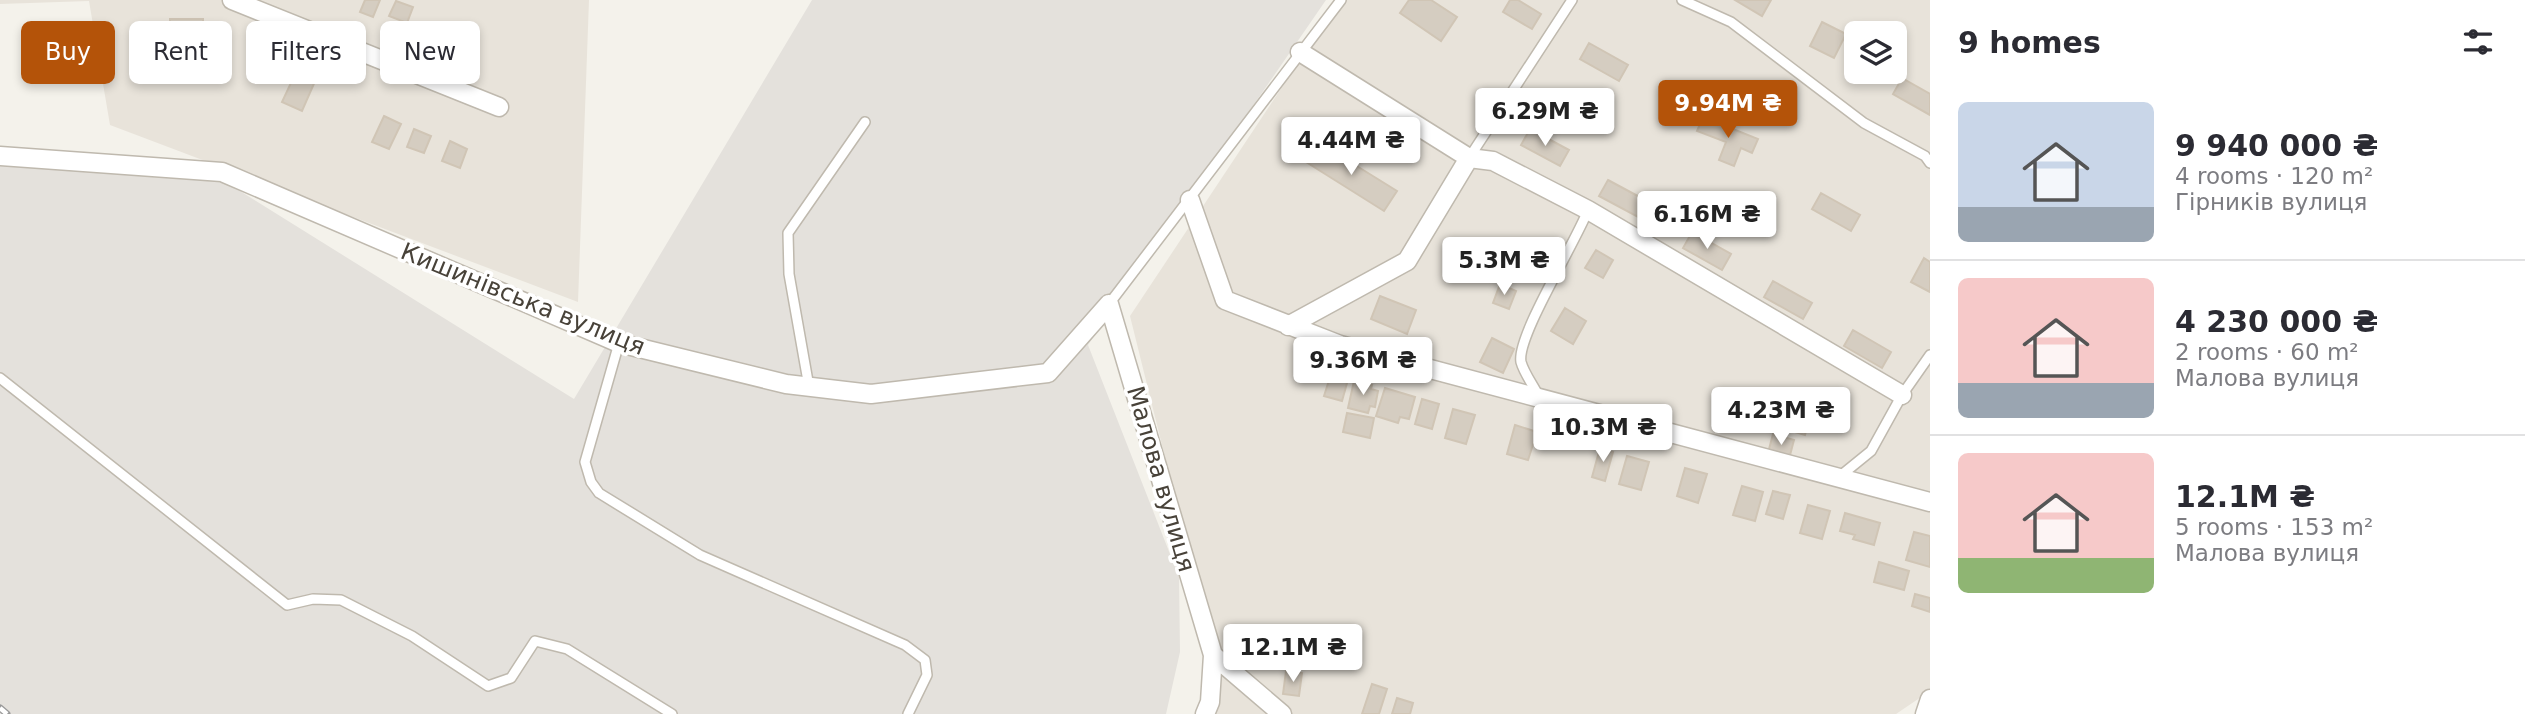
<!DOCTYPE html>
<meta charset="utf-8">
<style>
:root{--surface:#fff;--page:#f2f2f3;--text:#2b2b33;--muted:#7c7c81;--line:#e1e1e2;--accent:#b45309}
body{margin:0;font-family:"DejaVu Sans",sans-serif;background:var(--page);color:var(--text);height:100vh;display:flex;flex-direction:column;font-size:26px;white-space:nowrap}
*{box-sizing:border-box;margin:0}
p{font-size:23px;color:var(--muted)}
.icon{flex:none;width:38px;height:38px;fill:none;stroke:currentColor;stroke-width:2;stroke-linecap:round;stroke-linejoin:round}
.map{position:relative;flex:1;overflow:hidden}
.side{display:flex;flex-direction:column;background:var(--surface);width:595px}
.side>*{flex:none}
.hud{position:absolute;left:21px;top:21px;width:665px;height:63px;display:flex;gap:14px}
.controls{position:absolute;left:1844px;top:21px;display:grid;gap:14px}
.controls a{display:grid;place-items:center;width:63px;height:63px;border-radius:10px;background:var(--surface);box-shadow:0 4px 10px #0003;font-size:35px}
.price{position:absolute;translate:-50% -60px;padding:0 16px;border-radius:7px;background:#fff;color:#222;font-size:23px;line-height:46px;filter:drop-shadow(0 2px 4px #0008)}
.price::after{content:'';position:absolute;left:50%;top:42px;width:21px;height:16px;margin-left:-10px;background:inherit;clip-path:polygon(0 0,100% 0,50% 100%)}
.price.active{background:var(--accent);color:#fff}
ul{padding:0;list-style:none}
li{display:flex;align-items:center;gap:21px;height:175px;padding:0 28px}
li+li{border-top:2px solid var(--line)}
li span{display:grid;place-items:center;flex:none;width:196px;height:140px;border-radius:10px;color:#555}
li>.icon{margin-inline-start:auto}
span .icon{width:84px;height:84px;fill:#fffc;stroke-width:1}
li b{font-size:30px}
h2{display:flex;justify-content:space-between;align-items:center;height:84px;padding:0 28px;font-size:30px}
.pill{padding:0 24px;border-radius:10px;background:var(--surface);box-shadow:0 4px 10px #0003;font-size:24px;line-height:63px}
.pill.active{background:var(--accent);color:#fff}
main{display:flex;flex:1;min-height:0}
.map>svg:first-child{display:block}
</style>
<main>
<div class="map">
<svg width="1930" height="714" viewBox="0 0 1930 714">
<rect width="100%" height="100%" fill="#f4f2eb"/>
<path fill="#e8e3da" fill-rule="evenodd" d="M 0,0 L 589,0 L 578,302 L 110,125 L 89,1 L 0,4 Z
M 1340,0 L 1930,0 L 1930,691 L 1896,714 L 1203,714 L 1220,679 L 1130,316 ZM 1857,33 L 1895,33 L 1895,72 L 1857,72 Z"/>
<path fill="#e4e1dc" d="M 812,0 L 1326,0 L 1088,345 L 1179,577 L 1180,652 L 1166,714 L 0,714 L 0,163 L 219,178 L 574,399 Z"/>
<path fill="#d5cdc1" stroke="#d0c5b5" stroke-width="2" d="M 365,0 L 380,0 L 373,17 L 360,12 Z
M 1409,0 L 1431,0 L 1457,17 L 1441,41 L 1400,13 Z
M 1510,0 L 1518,0 L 1541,14 L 1532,29 L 1503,12 Z
M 1735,0 L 1771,0 L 1762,16 Z
M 396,1 L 413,7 L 407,23 L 389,16 Z
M 170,19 L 203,19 L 203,46 L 170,46 Z
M 1822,22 L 1846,34 L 1834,58 L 1810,46 Z
M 437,24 L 453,30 L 447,46 L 431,40 Z
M 458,33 L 478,41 L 472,55 L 453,47 Z
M 1589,43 L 1628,65 L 1619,81 L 1580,59 Z
M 297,70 L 316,79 L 302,111 L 282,102 Z
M 1902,78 L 1930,94 L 1930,115 L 1893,94 Z
M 384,116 L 401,124 L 389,149 L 372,142 Z
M 1703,117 L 1758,139 L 1752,153 L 1741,148 L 1734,166 L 1719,160 L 1726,142 L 1697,131 Z
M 414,129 L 431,136 L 424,153 L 407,147 Z
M 1530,129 L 1569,150 L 1560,166 L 1521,145 Z
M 450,141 L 467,149 L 460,168 L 442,161 Z
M 1318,142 L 1397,191 L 1384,211 L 1306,162 Z
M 1608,180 L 1647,201 L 1638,217 L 1599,196 Z
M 1821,193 L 1860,215 L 1851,231 L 1812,209 Z
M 1692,232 L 1731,254 L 1722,270 L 1683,248 Z
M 1596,250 L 1613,260 L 1603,278 L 1585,268 Z
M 1924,258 L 1930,262 L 1930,292 L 1911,282 Z
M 1773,281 L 1812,303 L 1803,319 L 1764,297 Z
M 1500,284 L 1516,291 L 1509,309 L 1493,303 Z
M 1380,296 L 1416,310 L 1407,334 L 1371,319 Z
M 1565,308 L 1586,321 L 1573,344 L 1551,331 Z
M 1853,330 L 1891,352 L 1882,368 L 1844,346 Z
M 1492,338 L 1514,349 L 1503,373 L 1480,362 Z
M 1332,371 L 1349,376 L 1342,401 L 1324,396 Z
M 1354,381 L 1372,385 L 1371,389 L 1378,391 L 1375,407 L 1370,406 L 1368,413 L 1348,408 Z
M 1385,388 L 1415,397 L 1409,419 L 1400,417 L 1398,423 L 1376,416 Z
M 1422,399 L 1439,404 L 1432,429 L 1415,424 Z
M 1453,409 L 1475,415 L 1466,444 L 1445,438 Z
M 1347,413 L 1374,418 L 1370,438 L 1343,432 Z
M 1789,418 L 1808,424 L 1805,435 L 1785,429 Z
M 1515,425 L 1537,432 L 1528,460 L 1507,454 Z
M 1545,431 L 1562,435 L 1559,448 L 1541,443 Z
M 1773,434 L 1794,440 L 1789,459 L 1768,453 Z
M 1600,448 L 1613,452 L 1605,481 L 1592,477 Z
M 1627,456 L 1649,462 L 1641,490 L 1619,484 Z
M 1685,468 L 1707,474 L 1698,503 L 1677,496 Z
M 1742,486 L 1763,492 L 1755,521 L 1733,515 Z
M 1773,491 L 1790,495 L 1783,519 L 1766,514 Z
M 1808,505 L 1830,511 L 1822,539 L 1800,533 Z
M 1845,513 L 1880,523 L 1874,545 L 1853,539 L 1855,535 L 1840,531 Z
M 1914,532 L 1930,536 L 1930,567 L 1906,560 Z
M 1879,562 L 1909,571 L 1904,590 L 1874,582 Z
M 1915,594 L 1930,598 L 1930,612 L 1912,606 Z
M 1286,671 L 1302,673 L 1299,696 L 1283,694 Z
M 1372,684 L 1387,689 L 1379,714 L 1362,714 Z
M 1397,698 L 1413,703 L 1410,714 L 1392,714 Z"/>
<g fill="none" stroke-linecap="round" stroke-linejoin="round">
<defs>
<path id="service" d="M 1682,0 L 1731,22 L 1864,123 L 1925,156 L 1930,163
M 1469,158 L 1572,0
M 1109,304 L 1341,0
M 619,343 L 585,462 L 591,482 L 599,493 L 700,555 L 905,645 L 925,660 L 927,675 L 908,714
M 0,378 L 287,605 L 313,599 L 341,600 L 412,636 L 488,686 L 511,678 L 535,641 L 567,649 L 672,714
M 809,387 L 789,274 L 788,233 L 865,122
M 1538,395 C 1533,385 1524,373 1521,362 C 1516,337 1576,242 1588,210
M 1839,477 L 1871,451 L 1902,395 L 1930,355"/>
<path id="minor" d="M 232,0 L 499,107
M 1300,52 L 1469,158 L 1493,161 L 1588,210 L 1902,395
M 0,156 L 222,172 L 619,343 L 786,384 L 871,394 L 1048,373 L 1109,304
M 1190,200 L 1225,300 L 1340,345 L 1930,502
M 1109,304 L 1213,655 L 1282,714
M 1288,326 L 1407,261 L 1469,158
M 1205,714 L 1210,702 L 1213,655
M 1925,714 L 1930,699"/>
</defs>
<use href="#service" stroke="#bfb9ae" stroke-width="12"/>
<use href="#minor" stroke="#bfb9ae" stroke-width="21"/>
<use href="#service" stroke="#fff" stroke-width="9"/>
<use href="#minor" stroke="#fff" stroke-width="18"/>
<defs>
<path id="rail" d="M 0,708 L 7,714"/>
</defs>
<use href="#rail" stroke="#999" stroke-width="7"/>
<use href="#rail" stroke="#fff" stroke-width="4.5" stroke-dasharray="13" stroke-linecap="butt"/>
</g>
<g text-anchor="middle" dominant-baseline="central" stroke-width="7" stroke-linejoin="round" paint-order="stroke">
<g font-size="24" fill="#484239" stroke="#fff">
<text transform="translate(523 299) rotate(22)">Кишинівська вулиця</text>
<text transform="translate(1161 479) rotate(74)">Малова вулиця</text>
</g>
</g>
</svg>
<div class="controls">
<a><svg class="icon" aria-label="layers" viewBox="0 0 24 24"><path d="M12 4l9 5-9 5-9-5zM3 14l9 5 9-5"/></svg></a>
</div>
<b class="price active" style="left:1728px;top:140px">9.94M ₴</b>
<b class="price" style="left:1545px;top:148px">6.29M ₴</b>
<b class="price" style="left:1351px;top:177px">4.44M ₴</b>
<b class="price" style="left:1707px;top:251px">6.16M ₴</b>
<b class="price" style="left:1504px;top:297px">5.3M ₴</b>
<b class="price" style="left:1363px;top:397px">9.36M ₴</b>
<b class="price" style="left:1781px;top:447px">4.23M ₴</b>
<b class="price" style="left:1603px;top:464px">10.3M ₴</b>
<b class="price" style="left:1293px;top:684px">12.1M ₴</b>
<div class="hud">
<a class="pill active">Buy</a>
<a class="pill">Rent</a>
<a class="pill">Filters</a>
<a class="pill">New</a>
</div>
</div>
<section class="side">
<h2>9 homes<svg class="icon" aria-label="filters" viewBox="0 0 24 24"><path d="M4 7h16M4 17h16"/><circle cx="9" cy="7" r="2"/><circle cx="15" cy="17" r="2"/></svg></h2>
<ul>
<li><span style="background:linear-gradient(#c9d6e8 75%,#9aa5b1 0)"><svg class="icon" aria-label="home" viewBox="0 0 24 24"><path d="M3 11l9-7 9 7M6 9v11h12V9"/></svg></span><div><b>9 940 000 ₴</b><p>4 rooms · 120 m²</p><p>Гірників вулиця</p></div></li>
<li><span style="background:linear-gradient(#f6c9c9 75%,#9aa5b1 0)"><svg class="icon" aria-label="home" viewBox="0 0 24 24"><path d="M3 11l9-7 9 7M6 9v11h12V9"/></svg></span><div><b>4 230 000 ₴</b><p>2 rooms · 60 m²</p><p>Малова вулиця</p></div></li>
<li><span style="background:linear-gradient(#f6c9c9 75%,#8fb573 0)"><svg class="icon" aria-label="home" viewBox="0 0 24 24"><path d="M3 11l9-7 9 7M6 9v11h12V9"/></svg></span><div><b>12.1M ₴</b><p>5 rooms · 153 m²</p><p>Малова вулиця</p></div></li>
</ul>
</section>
</main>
